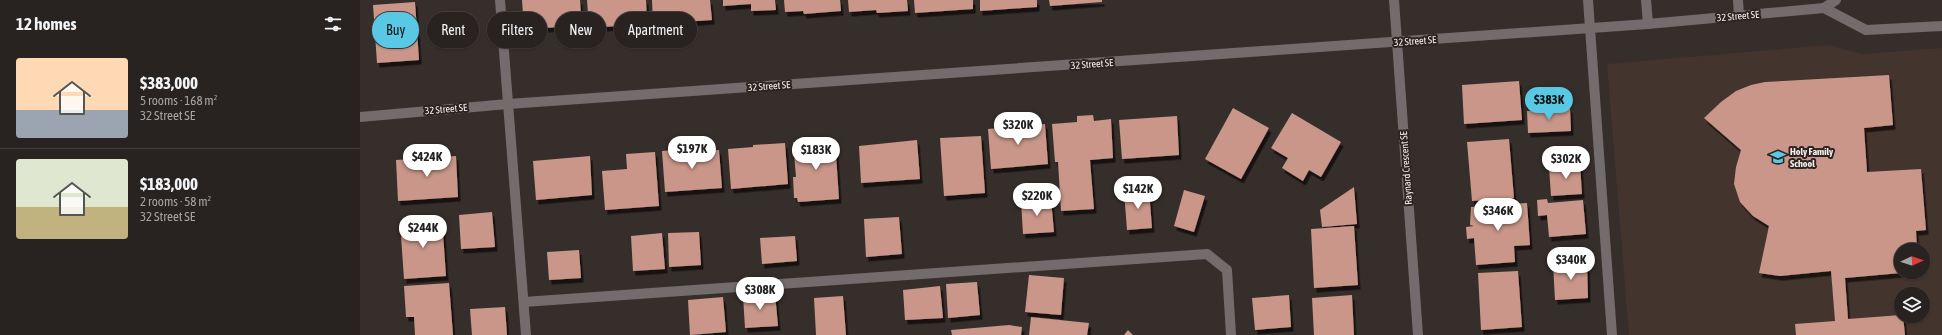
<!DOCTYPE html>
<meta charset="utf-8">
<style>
:root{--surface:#282220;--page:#342f2d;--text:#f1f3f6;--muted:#a5a4a5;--line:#443f3e;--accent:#59c8e5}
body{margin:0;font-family:"Asap Condensed",sans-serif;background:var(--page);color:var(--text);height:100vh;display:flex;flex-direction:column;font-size:15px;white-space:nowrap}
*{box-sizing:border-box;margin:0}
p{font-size:13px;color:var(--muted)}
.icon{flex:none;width:22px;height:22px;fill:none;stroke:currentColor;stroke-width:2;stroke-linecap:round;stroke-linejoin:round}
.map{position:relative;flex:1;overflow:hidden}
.drawer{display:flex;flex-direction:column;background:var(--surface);width:360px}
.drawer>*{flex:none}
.banner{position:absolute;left:12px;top:12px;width:380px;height:36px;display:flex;gap:8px}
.needle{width:26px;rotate:86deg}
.controls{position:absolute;left:1534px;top:243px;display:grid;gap:8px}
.controls a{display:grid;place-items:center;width:36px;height:36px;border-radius:50%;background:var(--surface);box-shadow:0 1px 3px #0004,0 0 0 1px var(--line);font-size:20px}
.price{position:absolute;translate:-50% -34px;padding:0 9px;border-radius:14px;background:#fff;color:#222;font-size:13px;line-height:26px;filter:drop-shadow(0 1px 2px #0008)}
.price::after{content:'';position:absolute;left:50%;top:24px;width:12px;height:9px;margin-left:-6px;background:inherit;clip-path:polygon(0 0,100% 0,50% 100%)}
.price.selected{background:var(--accent);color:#111}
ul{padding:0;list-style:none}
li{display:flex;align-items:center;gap:12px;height:100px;padding:0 16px}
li+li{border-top:1px solid var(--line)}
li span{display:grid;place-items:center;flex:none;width:112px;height:80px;border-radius:4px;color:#555}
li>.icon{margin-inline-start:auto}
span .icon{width:48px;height:48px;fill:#fffc;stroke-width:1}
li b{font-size:17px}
h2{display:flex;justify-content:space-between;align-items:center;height:48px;padding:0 16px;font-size:17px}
.tag{padding:0 14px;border-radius:18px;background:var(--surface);box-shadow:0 1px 3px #0004,0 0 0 1px var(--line);font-size:14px;line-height:36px}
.tag.selected{background:var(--accent);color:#111}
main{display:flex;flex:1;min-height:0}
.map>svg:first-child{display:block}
</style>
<main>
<section class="drawer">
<h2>12 homes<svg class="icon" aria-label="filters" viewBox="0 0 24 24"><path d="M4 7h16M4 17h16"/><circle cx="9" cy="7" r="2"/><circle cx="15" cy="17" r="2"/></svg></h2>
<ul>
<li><span style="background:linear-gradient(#ffd9b3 65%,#9aa5b1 0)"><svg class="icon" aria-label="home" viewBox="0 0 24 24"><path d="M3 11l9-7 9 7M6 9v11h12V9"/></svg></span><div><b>$383,000</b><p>5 rooms · 168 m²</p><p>32 Street SE</p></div></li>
<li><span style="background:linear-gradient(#dfe7d0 60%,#c2b280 0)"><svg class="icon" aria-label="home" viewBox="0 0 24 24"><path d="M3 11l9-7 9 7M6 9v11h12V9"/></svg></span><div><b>$183,000</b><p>2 rooms · 58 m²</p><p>32 Street SE</p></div></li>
</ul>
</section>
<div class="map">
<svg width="1582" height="335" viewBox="0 0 1582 335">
<defs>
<filter id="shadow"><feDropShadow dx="2.5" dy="4.5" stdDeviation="0" flood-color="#0009"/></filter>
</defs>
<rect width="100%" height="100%" fill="#362e2a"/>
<path fill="#43342d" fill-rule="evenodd" d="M 1468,45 L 1502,54 L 1582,48 L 1582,335 L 1269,335 L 1247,64 ZM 1541,250 L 1563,250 L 1563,272 L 1541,272 ZM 1541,294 L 1563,294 L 1563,316 L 1541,316 Z"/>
<path fill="#c99689" filter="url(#shadow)" d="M 162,0 L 220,0 L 221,15 L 200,16 L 201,27 L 164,29 Z
M 227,0 L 286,0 L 287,24 L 229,28 Z
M 292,0 L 350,0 L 352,20 L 293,24 Z
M 363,0 L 415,0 L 416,10 L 391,11 L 391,4 L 363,6 Z
M 424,0 L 480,0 L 481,11 L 444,14 L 443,11 L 425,12 Z
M 488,0 L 547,0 L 548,11 L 517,13 L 516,10 L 489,12 Z
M 554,0 L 613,0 L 613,9 L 555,13 Z
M 620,0 L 677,0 L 677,7 L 620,11 Z
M 689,0 L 742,0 L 742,2 L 690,6 Z
M 55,2 L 59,60 L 17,63 L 13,5 Z
M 1529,75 L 1533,125 L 1504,128 L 1507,172 L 1561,169 L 1566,230 L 1556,231 L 1557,250 L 1541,250 L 1541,273 L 1485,278 L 1488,319 L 1541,315 L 1543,316 L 1545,335 L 1436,335 L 1435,324 L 1475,321 L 1471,271 L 1420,276 L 1399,273 L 1409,226 L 1393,216 L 1380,202 L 1374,184 L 1376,167 L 1381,150 L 1344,118 L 1361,102 L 1376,91 L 1391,85 L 1405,82 Z
M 1159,81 L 1162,120 L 1104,124 L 1102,85 Z
M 873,108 L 909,128 L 881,179 L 845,159 Z
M 1210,108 L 1211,131 L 1168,133 L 1167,111 Z
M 932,113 L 981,142 L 961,177 L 949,170 L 943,181 L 922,168 L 928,158 L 911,148 Z
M 733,115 L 734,121 L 751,119 L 753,158 L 730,160 L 734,209 L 701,211 L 698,162 L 695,162 L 692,124 L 717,122 L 717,116 Z
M 817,116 L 819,155 L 762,159 L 759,120 Z
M 685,124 L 688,164 L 631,169 L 628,129 Z
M 621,136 L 625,193 L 584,196 L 580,138 Z
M 1149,139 L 1154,198 L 1112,201 L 1107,142 Z
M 475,140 L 479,199 L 438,202 L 437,198 L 434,198 L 433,177 L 436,177 L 433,142 Z
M 557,140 L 560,179 L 501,183 L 499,146 Z
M 425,143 L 428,184 L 371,189 L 368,149 L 393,147 L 393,145 Z
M 341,148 L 341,151 L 359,150 L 362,188 L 305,192 L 302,151 Z
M 295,152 L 299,206 L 245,210 L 242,171 L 267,169 L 266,154 Z
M 96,156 L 98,197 L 38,201 L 36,160 Z
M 230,156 L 232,195 L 176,200 L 173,161 Z
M 1220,164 L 1222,194 L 1191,196 L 1189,167 Z
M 994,187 L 997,224 L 962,227 L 960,210 Z
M 789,189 L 792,228 L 767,230 L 764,191 Z
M 824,190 L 845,196 L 834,232 L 814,226 Z
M 691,199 L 694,232 L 663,234 L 661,201 Z
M 1187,199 L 1188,203 L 1223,200 L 1226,234 L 1189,237 L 1187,215 L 1178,216 L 1177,200 Z
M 1167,203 L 1170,245 L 1154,246 L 1155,262 L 1116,265 L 1114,238 L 1107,239 L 1106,227 L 1114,226 L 1110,225 L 1111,207 Z
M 132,212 L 135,247 L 101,249 L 99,215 Z
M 539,217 L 542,254 L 506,257 L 504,219 Z
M 82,219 L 86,276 L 44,279 L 40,222 Z
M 994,226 L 998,285 L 954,288 L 951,229 Z
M 339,232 L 341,265 L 309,267 L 308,233 Z
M 302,233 L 305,269 L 273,271 L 271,236 Z
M 435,236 L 437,261 L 402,264 L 400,238 Z
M 219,250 L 221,278 L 189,280 L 187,252 Z
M 1227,262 L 1228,298 L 1195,300 L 1193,264 Z
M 1158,271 L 1162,327 L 1121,330 L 1118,273 Z
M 669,275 L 704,278 L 701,315 L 665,312 Z
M 617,282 L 620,315 L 588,318 L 586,284 Z
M 89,283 L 93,335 L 55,335 L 54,317 L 46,317 L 44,286 Z
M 580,286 L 583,318 L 545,320 L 543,290 Z
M 415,293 L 418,326 L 385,328 L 383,296 Z
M 929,295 L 931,327 L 895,330 L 892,298 Z
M 992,295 L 994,335 L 954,335 L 952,298 Z
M 483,296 L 486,335 L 456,335 L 454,298 Z
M 363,297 L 366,332 L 330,335 L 328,300 Z
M 145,307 L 147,335 L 112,335 L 110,309 Z
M 671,317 L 729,323 L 727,335 L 669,335 Z
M 649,325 L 662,327 L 661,335 L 592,335 L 591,330 Z
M 768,330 L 773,335 L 764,335 Z"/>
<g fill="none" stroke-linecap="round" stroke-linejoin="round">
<path stroke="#726c6c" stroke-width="10" d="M 140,0 L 166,335
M 1228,0 L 1252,335
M 1286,0 L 1288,24
M 1378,0 L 1379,16
M 1476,0 L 1464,8 L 1506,30 L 1582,26
M 164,302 L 847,254 L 867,270 L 871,335"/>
<path stroke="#726c6c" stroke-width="10" d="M 1034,0 L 1058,335
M 0,117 L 148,104 L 1288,24 L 1464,8"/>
</g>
<defs>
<symbol id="school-bare" viewBox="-9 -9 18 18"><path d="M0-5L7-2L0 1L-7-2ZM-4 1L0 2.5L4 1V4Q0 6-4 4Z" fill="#59c8e5" stroke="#2c2420" stroke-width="2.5" paint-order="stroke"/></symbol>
</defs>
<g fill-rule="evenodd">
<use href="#school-bare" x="1407" y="146" width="22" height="22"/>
</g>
<g text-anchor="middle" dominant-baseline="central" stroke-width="4" stroke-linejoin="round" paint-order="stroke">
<g font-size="10" fill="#f6f0ed" stroke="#2c2420">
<text transform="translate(1378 16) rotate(-5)">32 Street SE</text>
<text transform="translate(1055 41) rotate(-4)">32 Street SE</text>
<text transform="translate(732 64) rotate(-4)">32 Street SE</text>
<text transform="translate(409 86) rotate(-4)">32 Street SE</text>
<text transform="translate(86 109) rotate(-5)">32 Street SE</text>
<text transform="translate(1046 168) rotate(-94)">Raynard Crescent SE</text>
</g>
<g font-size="10" font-weight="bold" fill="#f6f0ed" stroke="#2c2420" text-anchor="start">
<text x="1430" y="151">Holy Family<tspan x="1430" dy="12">School</tspan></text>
</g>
</g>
</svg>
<div class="controls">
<a><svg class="needle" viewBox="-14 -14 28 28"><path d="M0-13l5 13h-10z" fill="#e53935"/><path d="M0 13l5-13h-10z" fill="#a5a4a5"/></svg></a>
<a><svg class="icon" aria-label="layers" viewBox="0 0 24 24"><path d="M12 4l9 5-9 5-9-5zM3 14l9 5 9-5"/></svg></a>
</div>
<b class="price selected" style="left:1189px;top:121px">$383K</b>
<b class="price" style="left:658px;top:146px">$320K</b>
<b class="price" style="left:332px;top:170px">$197K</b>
<b class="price" style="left:456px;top:171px">$183K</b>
<b class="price" style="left:67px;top:178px">$424K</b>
<b class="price" style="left:1206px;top:180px">$302K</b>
<b class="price" style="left:778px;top:210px">$142K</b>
<b class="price" style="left:677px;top:217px">$220K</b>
<b class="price" style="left:1138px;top:232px">$346K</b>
<b class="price" style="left:63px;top:249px">$244K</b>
<b class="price" style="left:1211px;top:281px">$340K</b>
<b class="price" style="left:400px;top:311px">$308K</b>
<div class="banner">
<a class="tag selected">Buy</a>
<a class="tag">Rent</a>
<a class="tag">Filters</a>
<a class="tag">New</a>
<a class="tag">Apartment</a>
</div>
</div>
</main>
